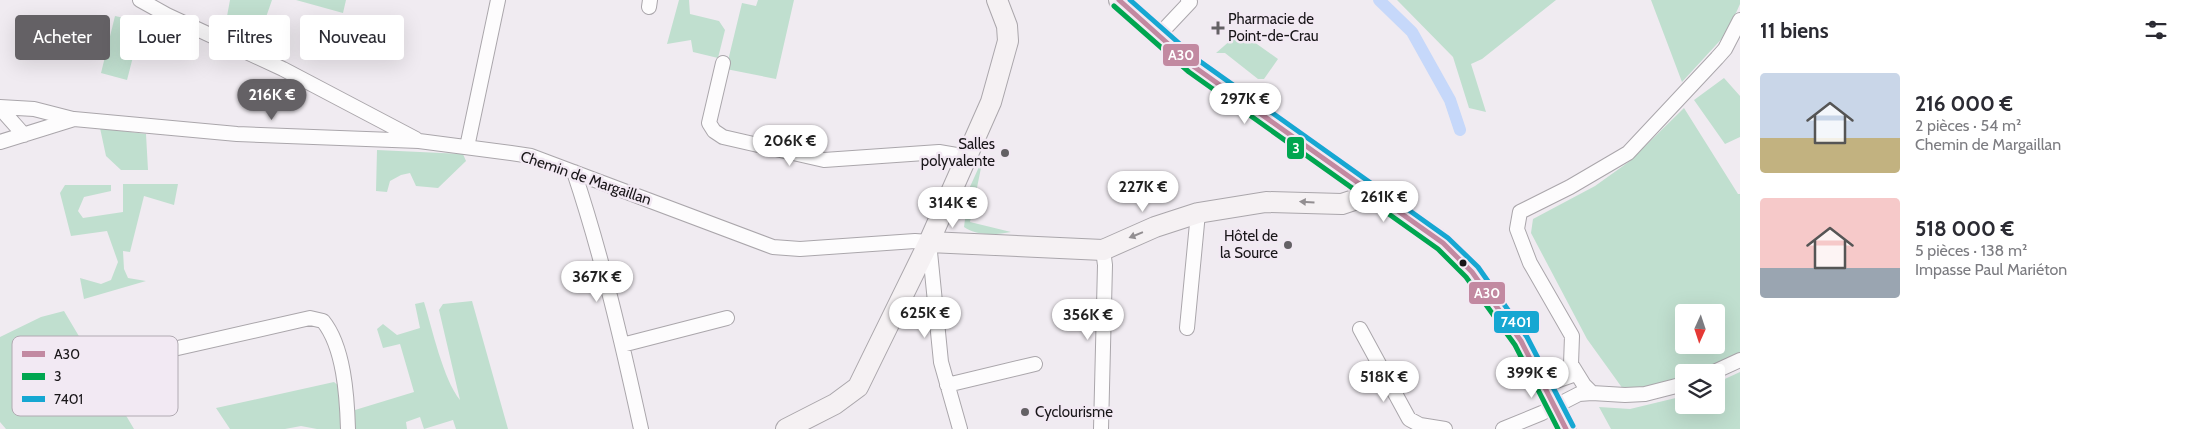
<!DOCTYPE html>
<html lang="fr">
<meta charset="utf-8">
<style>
:root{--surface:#fff;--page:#f2f2f3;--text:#2b2b33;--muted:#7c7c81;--accent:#646165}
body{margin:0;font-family:Cabin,sans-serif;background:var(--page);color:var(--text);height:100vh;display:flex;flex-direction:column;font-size:19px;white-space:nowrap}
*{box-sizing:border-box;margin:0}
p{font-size:16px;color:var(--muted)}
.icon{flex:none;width:28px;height:28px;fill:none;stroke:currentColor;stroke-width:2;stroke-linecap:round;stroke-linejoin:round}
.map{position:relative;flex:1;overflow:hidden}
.sheet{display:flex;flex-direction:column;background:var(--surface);width:450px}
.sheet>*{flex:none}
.top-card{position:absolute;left:15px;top:15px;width:475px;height:45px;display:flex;gap:10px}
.needle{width:32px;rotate:183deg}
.buttons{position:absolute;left:1675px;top:304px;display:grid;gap:10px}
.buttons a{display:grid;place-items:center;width:50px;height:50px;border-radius:5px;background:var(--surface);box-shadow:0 5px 20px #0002;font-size:25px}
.price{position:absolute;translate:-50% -42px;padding:0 11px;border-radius:18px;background:#fff;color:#222;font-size:16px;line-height:32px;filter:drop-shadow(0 1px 2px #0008)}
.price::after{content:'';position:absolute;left:50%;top:30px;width:15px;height:11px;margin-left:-8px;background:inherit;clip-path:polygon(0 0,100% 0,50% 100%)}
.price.current{background:var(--accent);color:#fff}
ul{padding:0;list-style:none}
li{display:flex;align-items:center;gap:15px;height:125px;padding:0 20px}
li span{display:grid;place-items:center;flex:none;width:140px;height:100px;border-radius:5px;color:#555}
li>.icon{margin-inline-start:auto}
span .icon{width:60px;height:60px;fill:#fffc;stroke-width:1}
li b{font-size:21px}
h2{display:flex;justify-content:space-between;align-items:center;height:60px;padding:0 20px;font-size:21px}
.chip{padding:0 18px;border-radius:5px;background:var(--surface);box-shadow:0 5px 20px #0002;font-size:18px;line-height:45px}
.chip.current{background:var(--accent);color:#fff}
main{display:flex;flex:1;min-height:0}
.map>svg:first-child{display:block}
</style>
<main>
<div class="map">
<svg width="1740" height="429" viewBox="0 0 1740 429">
<rect width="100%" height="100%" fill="#f0ebf1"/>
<path fill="#c0dfcf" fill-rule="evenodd" d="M 230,0 L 272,0 L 258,40 L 225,27 Z
M 296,0 L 346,0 L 343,13 Z
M 679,0 L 689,0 L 690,14 L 719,21 L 725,30 L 718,58 L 693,52 L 691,40 L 667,44 Z
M 758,0 L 794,0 L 776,79 L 726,69 L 742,3 L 756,6 Z
M 1397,0 L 1556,0 L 1482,59 L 1471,64 L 1486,112 L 1469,108 L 1453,57 Z
M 1651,0 L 1740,0 L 1740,4 L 1727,33 L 1682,82 Z
M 115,16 L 142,22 L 127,80 L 101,73 Z
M 1240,32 L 1278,59 L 1264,79 L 1258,79 L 1225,53 L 1216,53 Z
M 1724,78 L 1740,96 L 1740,137 L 1725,144 L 1694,100 Z
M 1684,108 L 1738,194 L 1740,194 L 1740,353 L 1696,372 L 1684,372 L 1684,377 L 1647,388 L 1623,389 L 1587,339 L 1531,233 L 1533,219 L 1595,186 L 1630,161 ZM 1684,312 L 1716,312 L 1716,345 L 1684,345 Z
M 100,128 L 146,134 L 148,170 L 121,170 L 106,156 Z
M 377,150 L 463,154 L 466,161 L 438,188 L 416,186 L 410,173 L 401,175 L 390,181 L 387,192 L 376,191 Z
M 983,158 L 970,222 L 1011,232 C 997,235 976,236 964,227 L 969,189 Z
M 123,184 L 178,184 L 174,205 L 144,196 L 130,252 L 123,251 L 124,269 L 128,278 L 146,281 L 84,299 L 80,278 L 101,284 L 111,280 L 118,262 L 107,231 L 71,236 L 60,193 L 65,185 L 111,185 L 111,191 L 84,197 L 78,211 L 83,218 L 123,212 Z
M 472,301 L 508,429 L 456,429 L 453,420 L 424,429 L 420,417 L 406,422 L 407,429 L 355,429 L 355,410 L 414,392 L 400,344 L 383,348 L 377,329 L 383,324 L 397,335 L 420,328 L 415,304 L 424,302 C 432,328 443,379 460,400 L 439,310 L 443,304 Z
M 64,311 L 134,429 L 6,429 L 0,422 L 0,337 L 41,317 Z
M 1740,372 L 1740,429 L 1611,429 L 1599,407 L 1630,409 L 1684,396 L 1684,405 L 1716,405 L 1716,383 Z
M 334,382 L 340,387 L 340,429 L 317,429 L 301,426 L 285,429 L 230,429 L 216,408 Z"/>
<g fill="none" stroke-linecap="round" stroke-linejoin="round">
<path stroke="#c6d8fa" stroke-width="12" d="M 1379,0 L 1412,32 L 1450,100 L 1460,130"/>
<defs>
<path id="street" d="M 140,0 L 167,15 L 283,69 L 416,139
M 649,7 L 650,0
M 1158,36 L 1190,2 L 1188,0
M 723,63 L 709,123 L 714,131 L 723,137 L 824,160 L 939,152 L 968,157
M 0,107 L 34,109 L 73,119
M 0,108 L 24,135
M 0,142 L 74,119 L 237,134 L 419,141 L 511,153 L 531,156 L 773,247 L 800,249 L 915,241 L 929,242 L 941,362 L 960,429
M 467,147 L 498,0
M 574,172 C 602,256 622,342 641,429
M 1187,328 L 1198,213
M 1360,329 L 1409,419 L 1420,425 L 1445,429
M 622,345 L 727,318
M 143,353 L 169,350 L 310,318 L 323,321 C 344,347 347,396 348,429
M 1714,372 L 1740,360
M 947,385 L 1035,364
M 1545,385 L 1576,374
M 1592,393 L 1584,385 L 1571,364 L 1572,336 L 1530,263 L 1517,229 L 1520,212 L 1570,187 L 1628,153 L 1717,58 L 1725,49 L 1740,20
M 1101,429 L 1105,265 L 1103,250
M 1503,429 L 1542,413 L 1579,394 L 1592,393 L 1625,395 L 1645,394 L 1684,384"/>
<path id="secondary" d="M 1119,0 L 1193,66 L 1443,243 L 1472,272 L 1521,341 L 1566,429
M 929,242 L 1103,250 L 1155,227 L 1198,213 L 1266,202 L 1342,204 L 1372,194
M 786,429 L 835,404 L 858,387 L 929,242 L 991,102 L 1008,41 L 1007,26 L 997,0"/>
</defs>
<use href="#street" stroke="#aaa6ab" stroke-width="16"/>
<use href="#secondary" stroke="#aaa6ab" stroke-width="22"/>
<use href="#street" stroke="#fdfcfd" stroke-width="14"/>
<use href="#secondary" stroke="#f5f1f3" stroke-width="20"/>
<defs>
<path id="bus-1" d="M 1119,0 L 1193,66 L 1443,243 L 1472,272 L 1521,341 L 1566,429"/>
<path id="bus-2" d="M 1114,6 L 1189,72 L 1438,249 L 1466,277 L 1515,345 L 1558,429"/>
<path id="bus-3" d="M 1130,0 L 1198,60 L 1448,238 L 1478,267 L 1527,337 L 1573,426"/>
</defs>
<use href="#bus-1" stroke="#f2e9f3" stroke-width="9"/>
<use href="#bus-2" stroke="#f2e9f3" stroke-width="9"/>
<use href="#bus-3" stroke="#f2e9f3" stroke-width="9"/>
<use href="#bus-1" stroke="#c289a1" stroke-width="5"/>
<use href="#bus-2" stroke="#00a650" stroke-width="5"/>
<use href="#bus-3" stroke="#16a7d2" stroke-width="5"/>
</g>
<defs><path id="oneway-solid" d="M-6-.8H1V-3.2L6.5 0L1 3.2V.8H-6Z" transform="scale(1.25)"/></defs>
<g fill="#928e91">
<use href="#oneway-solid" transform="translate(1307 202) rotate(-177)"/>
<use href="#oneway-solid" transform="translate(1136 235) rotate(158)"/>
</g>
<g fill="#646165" stroke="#f2e9f3" stroke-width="2">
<path d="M1215.5 20.5h5v5h5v5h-5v5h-5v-5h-5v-5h5z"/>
<circle cx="1005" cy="153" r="5"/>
<circle cx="1288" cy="245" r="5"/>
<circle cx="1025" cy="412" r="5"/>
</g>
<circle fill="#191619" stroke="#f2e9f3" stroke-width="2" cx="1463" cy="263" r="4.5"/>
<g text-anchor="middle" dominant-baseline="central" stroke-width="5" stroke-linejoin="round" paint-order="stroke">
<g font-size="15" fill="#191619" stroke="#f2e9f3" text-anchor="start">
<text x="1228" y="19">Pharmacie de<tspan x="1228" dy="17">Point-de-Crau</tspan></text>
<text x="995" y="144" text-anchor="end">Salles<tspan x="995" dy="17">polyvalente</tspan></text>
<text x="1278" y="236" text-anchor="end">Hôtel de<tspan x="1278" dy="17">la Source</tspan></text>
<text x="1035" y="412">Cyclourisme</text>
</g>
<g font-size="15" fill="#191619" stroke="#f2e9f3">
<text transform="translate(586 178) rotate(19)">Chemin de Margaillan</text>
</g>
</g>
<rect x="12" y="336" width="166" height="80" rx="8" fill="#f2e9f3" stroke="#b1aab2" stroke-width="1"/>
<rect x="22" y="351" width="23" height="6" fill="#c289a1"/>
<rect x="22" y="373" width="23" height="7" fill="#00a650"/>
<rect x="22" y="396" width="23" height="6" fill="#16a7d2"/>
<g font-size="14" fill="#191619">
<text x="54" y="359">A30</text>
<text x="54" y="381">3</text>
<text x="54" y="404">7401</text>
</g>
<g stroke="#f2e9f3" stroke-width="2">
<rect x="1162" y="43" width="38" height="24" rx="5" fill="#c289a1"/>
<rect x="1286" y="136" width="19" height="24" rx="5" fill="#00a650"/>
<rect x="1468" y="281" width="38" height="24" rx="5" fill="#c289a1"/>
<rect x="1493" y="310" width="47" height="24" rx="5" fill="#16a7d2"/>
</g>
<g font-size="14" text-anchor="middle" font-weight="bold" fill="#fff">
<text x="1181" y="60">A30</text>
<text x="1296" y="153">3</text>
<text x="1487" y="298">A30</text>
<text x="1516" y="327">7401</text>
</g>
</svg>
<div class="buttons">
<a><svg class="needle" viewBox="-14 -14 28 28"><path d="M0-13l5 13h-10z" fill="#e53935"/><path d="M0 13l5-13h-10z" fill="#7c7c81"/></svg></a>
<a><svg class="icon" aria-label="layers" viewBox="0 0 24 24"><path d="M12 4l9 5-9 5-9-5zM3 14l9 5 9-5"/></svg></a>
</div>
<b class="price current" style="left:272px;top:121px">216K €</b>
<b class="price" style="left:1245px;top:125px">297K €</b>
<b class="price" style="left:790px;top:167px">206K €</b>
<b class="price" style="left:1143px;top:213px">227K €</b>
<b class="price" style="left:1384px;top:223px">261K €</b>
<b class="price" style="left:953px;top:229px">314K €</b>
<b class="price" style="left:597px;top:303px">367K €</b>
<b class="price" style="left:925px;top:339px">625K €</b>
<b class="price" style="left:1088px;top:341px">356K €</b>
<b class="price" style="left:1532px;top:399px">399K €</b>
<b class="price" style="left:1384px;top:403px">518K €</b>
<div class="top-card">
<a class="chip current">Acheter</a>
<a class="chip">Louer</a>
<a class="chip">Filtres</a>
<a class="chip">Nouveau</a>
</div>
</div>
<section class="sheet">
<h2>11 biens<svg class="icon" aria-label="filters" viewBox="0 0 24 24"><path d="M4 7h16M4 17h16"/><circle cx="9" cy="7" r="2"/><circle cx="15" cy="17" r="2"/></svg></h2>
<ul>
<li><span style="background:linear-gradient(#c9d6e8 65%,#c2b280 0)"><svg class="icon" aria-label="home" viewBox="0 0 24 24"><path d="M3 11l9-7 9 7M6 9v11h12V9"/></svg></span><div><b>216 000 €</b><p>2 pièces · 54 m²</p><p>Chemin de Margaillan</p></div></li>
<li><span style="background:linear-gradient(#f6c9c9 70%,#9aa5b1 0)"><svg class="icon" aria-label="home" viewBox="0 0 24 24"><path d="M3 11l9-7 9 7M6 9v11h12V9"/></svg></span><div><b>518 000 €</b><p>5 pièces · 138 m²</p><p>Impasse Paul Mariéton</p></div></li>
</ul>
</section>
</main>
